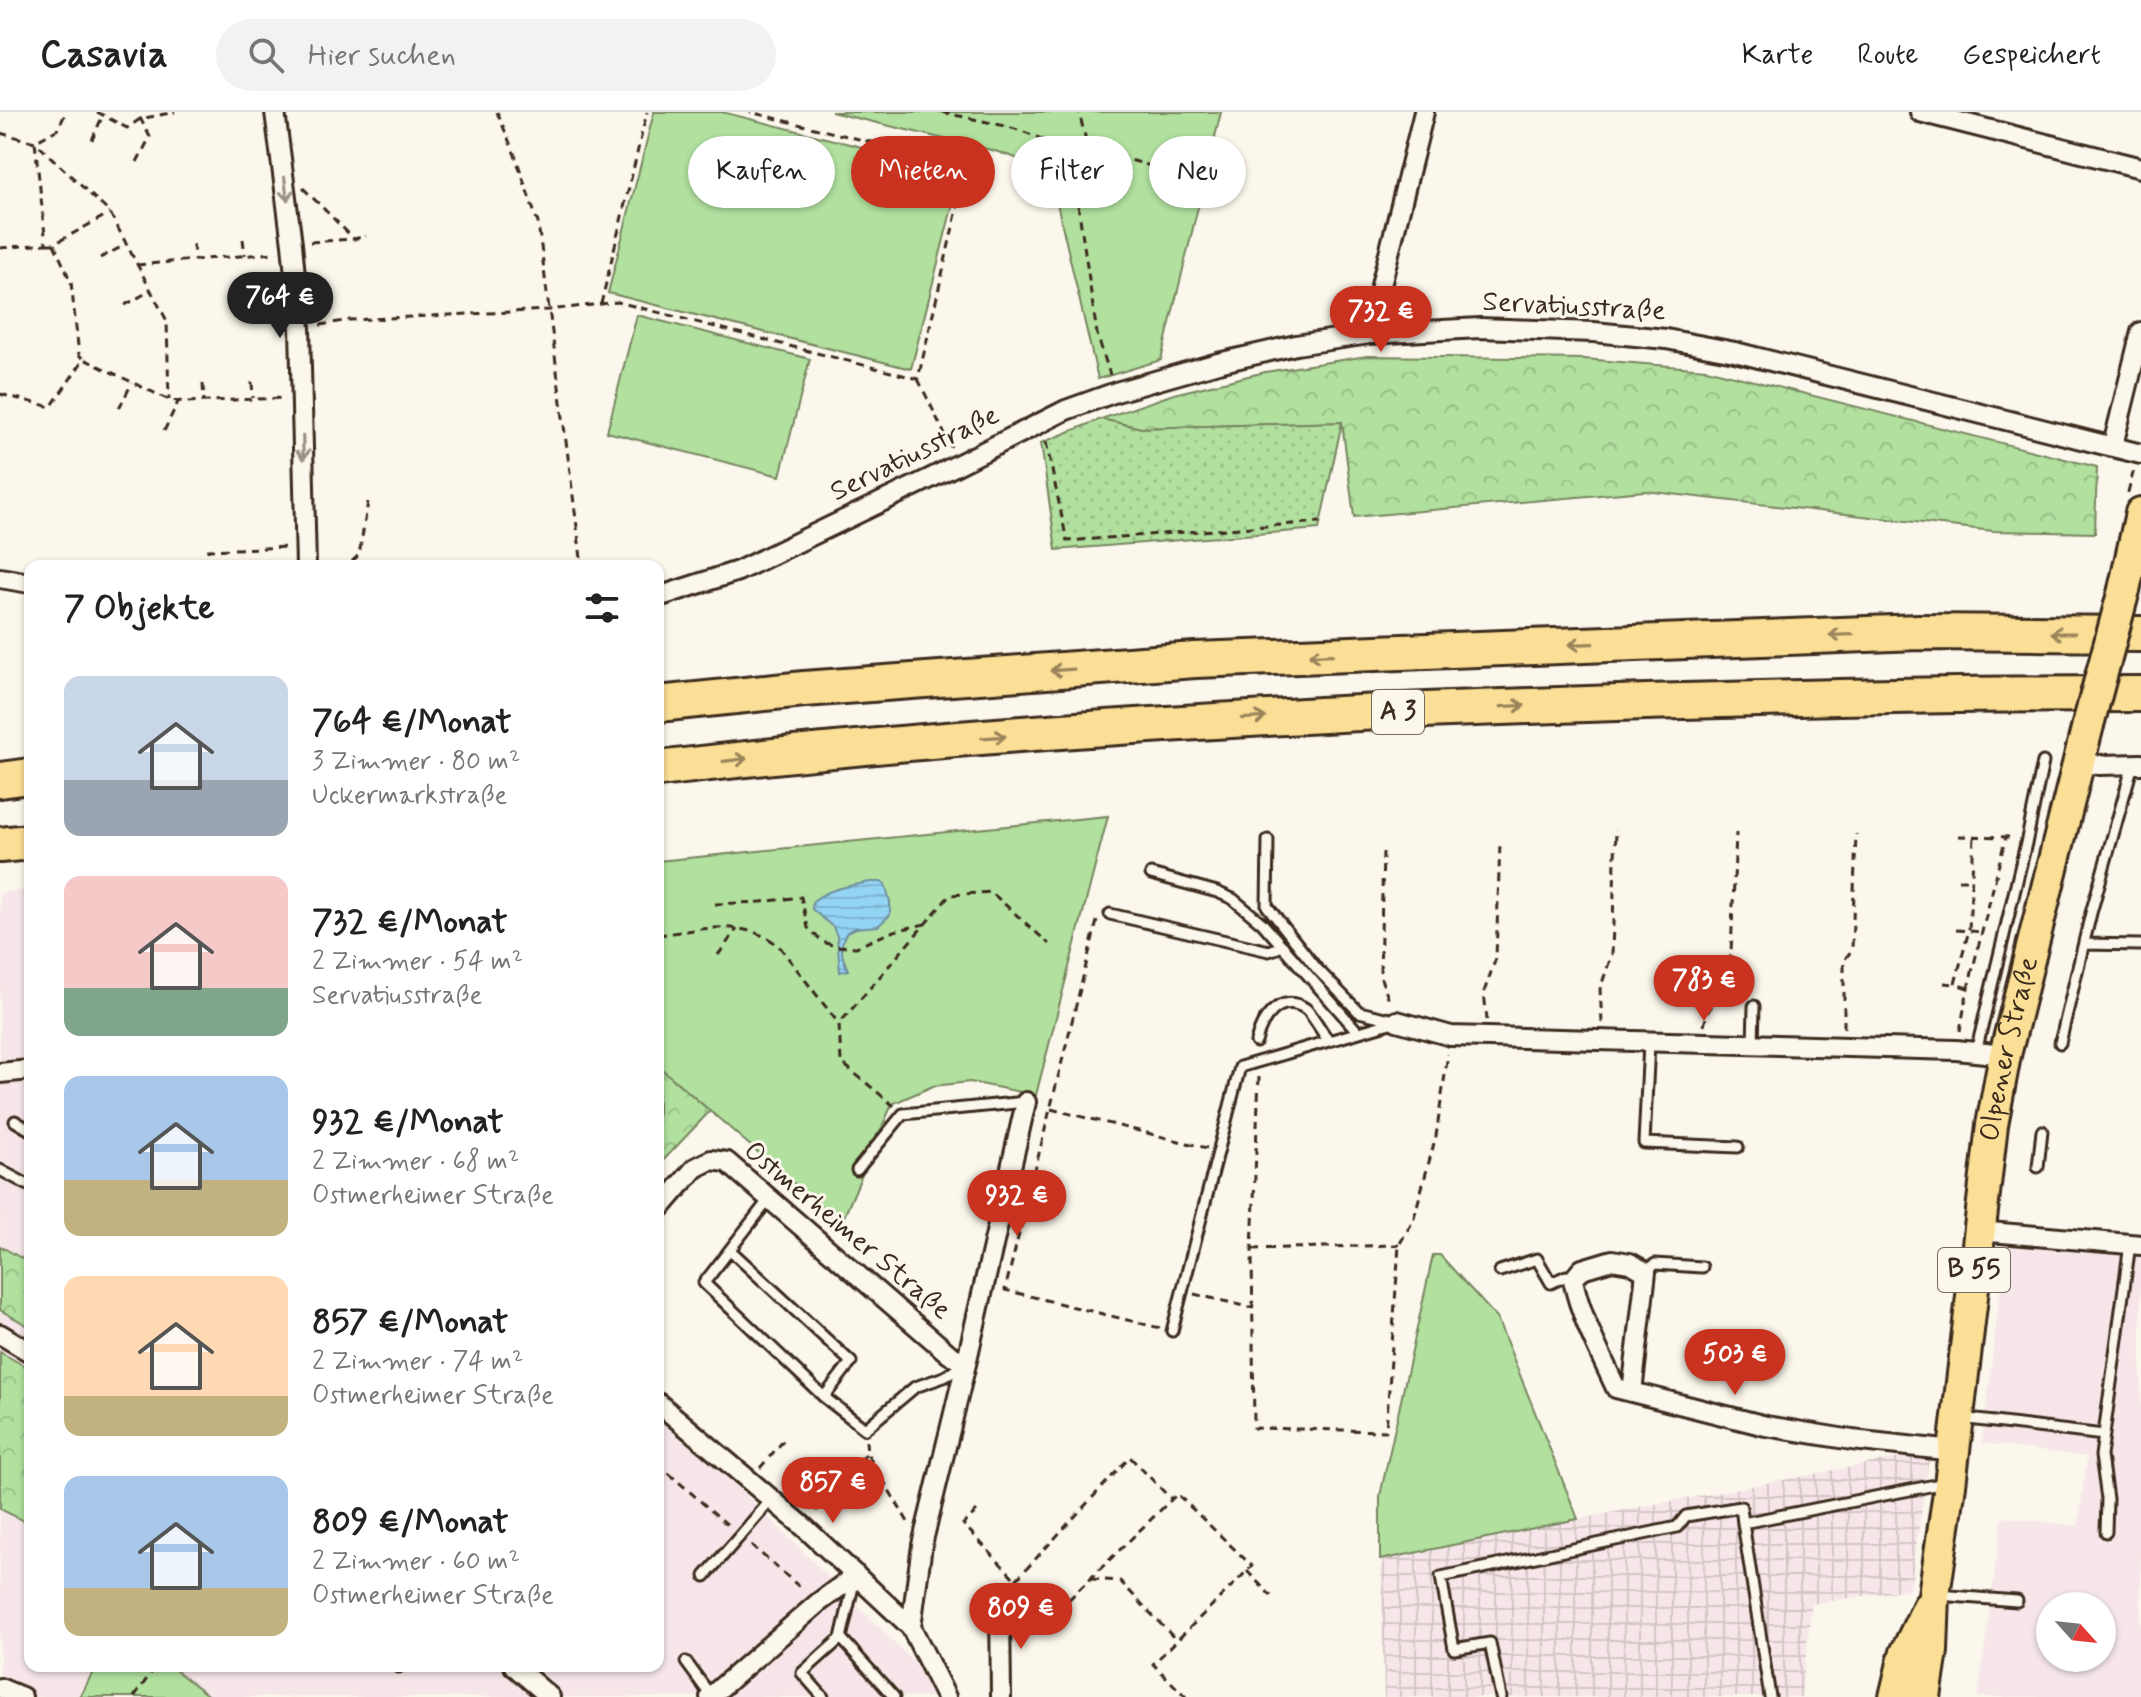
<!DOCTYPE html>
<html lang="de">
<meta charset="utf-8">
<style>
:root{--surface:#fff;--page:#f2f2f2;--text:#222;--muted:#767676;--line:#e0e0e0;--accent:#c8321e}
body{margin:0;font-family:Mynerve,sans-serif;background:var(--page);color:var(--text);height:100vh;display:flex;flex-direction:column;font-size:30px;white-space:nowrap}
*{box-sizing:border-box;margin:0}
p{font-size:26px;color:var(--muted)}
.icon{flex:none;width:44px;height:44px;fill:none;stroke:currentColor;stroke-width:2;stroke-linecap:round;stroke-linejoin:round}
.map{position:relative;flex:1;overflow:hidden}
.details{position:absolute;left:24px;top:448px;width:640px;height:1112px;display:flex;flex-direction:column;background:var(--surface);border-radius:16px;box-shadow:0 2px 6px #0004}
.details>*{flex:none}
.banner{position:absolute;left:688px;top:24px;width:760px;height:72px;display:flex;gap:16px}
.needle{width:52px;rotate:117deg}
.fabs{position:absolute;left:2036px;top:1480px;display:grid;gap:16px}
.fabs a{display:grid;place-items:center;width:80px;height:80px;border-radius:50%;background:var(--surface);box-shadow:0 2px 6px #0004;font-size:40px}
.price{position:absolute;translate:-50% -68px;padding:0 18px;border-radius:28px;background:var(--accent);color:#fff;font-size:26px;line-height:52px;filter:drop-shadow(0 2px 4px #0008)}
.price::after{content:'';position:absolute;left:50%;top:48px;width:24px;height:18px;margin-left:-12px;background:inherit;clip-path:polygon(0 0,100% 0,50% 100%)}
.price.current{background:#222;color:#fff}
ul{padding:0;list-style:none}
li{display:flex;align-items:center;gap:24px;height:200px;padding:0 40px}
li span{display:grid;place-items:center;flex:none;width:224px;height:160px;border-radius:16px;color:#555}
li>.icon{margin-inline-start:auto}
span .icon{width:96px;height:96px;fill:#fffc;stroke-width:1}
li b{font-size:34px}
h2{display:flex;justify-content:space-between;align-items:center;height:96px;padding:0 40px;font-size:34px}
.chip{padding:0 28px;border-radius:36px;background:var(--surface);box-shadow:0 2px 6px #0004;font-size:28px;line-height:72px}
.chip.current{background:var(--accent);color:#fff}
header{display:flex;align-items:center;gap:48px;box-sizing:border-box;height:112px;padding:0 40px;background:var(--surface);border-bottom:2px solid var(--line)}
header strong{font-size:38px}
nav{display:flex;gap:44px;margin-inline-start:auto;font-size:28px}
.search{width:560px;height:72px;background:var(--page);display:flex;align-items:center;gap:20px;box-sizing:border-box;padding:0 28px;border-radius:44px;color:var(--muted);font-size:30px}
.map>svg:first-child{display:block}
</style>
<header>
<strong>Casavia</strong>
<div class="search"><svg class="icon" aria-label="search" viewBox="0 0 24 24"><circle cx="10" cy="10" r="6"/><path d="M15 15l6 6"/></svg>Hier suchen</div>
<nav><a>Karte</a><a>Route</a><a>Gespeichert</a></nav>
</header>
<div class="map">
<svg width="2141" height="1585" viewBox="0 0 2141 1585">
<defs>
<pattern id="industrial-grid" width="8" height="8" patternUnits="userSpaceOnUse" patternTransform="scale(2)"><rect width="8" height="8" fill="#f6e6e9"/><path d="M0 4h8M4 0v8" fill="none" stroke="#d4c5c7"/></pattern>
<pattern id="forest-crowns" width="20" height="18" patternUnits="userSpaceOnUse" patternTransform="scale(2)"><rect width="20" height="18" fill="#b1e09f"/><path d="M2 6a3 3 0 1 1 6 0M12 15a3 3 0 1 1 6 0" fill="none" stroke="#99c088"/></pattern>
<pattern id="garden-dots" width="8" height="8" patternUnits="userSpaceOnUse" patternTransform="scale(2)"><rect width="8" height="8" fill="#b1e09f"/><path d="M2 2h.1M6 6h.1" fill="none" stroke="#99c088" stroke-width="1.8" stroke-linecap="round"/></pattern>
<pattern id="water-rules" width="6" height="5" patternUnits="userSpaceOnUse" patternTransform="scale(2)"><rect width="6" height="5" fill="#93d3f4"/><path d="M0 2.5h6" fill="none" stroke="#80b5d1"/></pattern>
</defs>
<rect width="100%" height="100%" fill="#fbf7ec"/>
<filter id="ink" filterUnits="userSpaceOnUse"><feTurbulence type="fractalNoise" baseFrequency=".0125" numOctaves="2"/><feDisplacementMap in="SourceGraphic" scale="16" xChannelSelector="R" yChannelSelector="G"/><feConvolveMatrix kernelMatrix="1 2 1 2 8 2 1 2 1" color-interpolation-filters="sRGB"/></filter>
<g filter="url(#ink)">
<path fill="#f6e6e9" fill-rule="evenodd" d="M 30,777 L 30,1554 L 658,1554 L 658,1307 L 707,1344 L 949,1585 L 0,1585 L 0,781 Z
M 2006,1129 L 2141,1142 L 2141,1585 L 1978,1585 L 2002,1405 L 2078,1414 L 2087,1345 L 1982,1331 ZM 2050,1494 L 2102,1494 L 2102,1546 L 2050,1546 Z"/>
<path fill="url(#industrial-grid)" d="M 1433,1143 L 1440,1143 L 1497,1206 L 1578,1407 L 1930,1340 L 1910,1477 L 1812,1492 L 1801,1585 L 1384,1585 L 1380,1384 Z"/>
<path fill="#b1e09f" stroke="#76855e" stroke-width="2" d="M 654,0 L 722,0 L 961,60 L 911,257 L 608,181 Z
M 831,0 L 1221,0 L 1161,248 L 1098,267 L 1049,57 L 995,39 Z
M 637,203 L 810,247 L 780,364 L 607,320 Z
M 1108,704 L 1036,983 L 970,970 L 933,974 L 892,992 L 841,1112 L 658,954 L 658,749 Z
M 1433,1143 L 1440,1143 L 1497,1206 L 1578,1407 L 1380,1448 L 1380,1384 Z
M 96,1554 L 170,1554 L 210,1585 L 80,1585 Z"/>
<path fill="url(#forest-crowns)" stroke="#76855e" stroke-width="2" d="M 1367,244 L 1584,247 L 1706,257 L 2097,355 L 2095,421 L 1993,419 L 1645,379 L 1354,405 L 1342,310 L 1141,316 L 1101,307 L 1174,282 L 1265,260 Z
M 658,954 L 710,999 L 658,1054 Z
M 0,1134 L 30,1151 L 30,1215 L 0,1198 Z
M 0,1240 L 30,1257 L 30,1412 L 0,1397 Z"/>
<path fill="url(#garden-dots)" stroke="#76855e" stroke-width="2" d="M 1101,307 L 1141,316 L 1342,310 L 1319,417 L 1056,438 L 1041,331 Z"/>
<path fill="url(#water-rules)" stroke="#708f9e" stroke-width="2" d="M 870,770 L 881,770 L 885,772 L 890,790 L 890,803 L 878,814 L 856,816 L 847,820 C 838,833 842,845 848,858 L 840,860 L 837,824 L 833,815 L 812,797 L 813,789 C 829,776 850,774 870,770 Z"/>
<g fill="none" stroke-linecap="round" stroke-linejoin="round">
<defs>
<path id="service" d="M 1268,728 L 1267,794 L 1317,857 L 1359,900 L 1394,908
M 1151,762 L 1217,780 L 1233,787 L 1262,811 L 1358,920
M 1110,802 L 1269,839 L 1283,834
M 2084,832 L 2141,833
M 1256,930 C 1261,908 1280,879 1306,897 C 1313,903 1322,921 1329,929
M 1649,931 L 1644,1031 L 1738,1035
M 2060,931 L 2091,801 L 2133,652
M 1753,934 L 1754,894
M 1976,940 L 2027,727 L 2043,650
M 15,1009 L 30,1018
M 2038,1055 L 2042,1019
M 0,1058 L 30,1074
M 857,1058 L 903,1002 L 1026,990
M 770,1086 L 704,1171 L 824,1285 L 865,1317 L 915,1275 L 944,1265 L 965,1253
M 730,1138 L 851,1250 L 824,1285
M 1500,1159 L 1537,1147 L 1551,1171 L 1566,1164 L 1573,1168
M 1646,1160 L 1655,1152 L 1702,1155
M 1172,1219 L 1240,955 L 1397,909
M 1960,1306 L 2104,1323
M 1743,1411 L 1770,1585
M 2106,1420 L 2107,1387 L 2101,1344 L 2130,1132
M 705,1464 L 772,1387
M 855,1466 L 841,1526 L 894,1585
M 1938,1483 L 2017,1489
M 686,1550 L 711,1584
M 399,1555 L 399,1554
M 823,1585 L 802,1561 L 841,1526
M 1501,1585 L 1490,1531 L 1454,1537 L 1441,1465 L 1677,1415 L 1686,1404 L 1741,1395 L 1743,1411 L 1940,1372 L 1947,1373"/>
<path id="minor" d="M 275,0 L 292,132 L 300,216 L 306,454
M 1920,0 L 2141,56
M 1369,222 L 1424,0
M 2113,333 L 2141,220
M 0,466 L 30,471
M 658,485 L 738,459 L 931,366 L 1066,298 L 1116,280 L 1218,251 L 1296,233 L 1369,222 L 1480,216 L 1594,220 L 1666,227 L 1735,240 L 2141,342
M 2079,650 L 2099,653 L 2141,652
M 1397,909 L 1451,924 L 1956,938 L 2005,943
M 0,961 L 30,958
M 658,1099 L 695,1056 L 711,1048 L 727,1050 L 949,1242 L 966,1252 L 922,1433 L 911,1515
M 1978,1119 L 2141,1133
M 0,1222 L 30,1240
M 966,1252 L 1026,990
M 1632,1280 L 1646,1160 L 1630,1151 L 1612,1148 L 1582,1157 L 1573,1168 C 1581,1206 1600,1241 1616,1276 L 1766,1314 L 1852,1328 L 1954,1339
M 658,1291 L 803,1414 L 911,1515 L 946,1585
M 1000,1494 L 1001,1585
M 514,1554 L 550,1585
M 0,1576 L 22,1585
M 710,1585 L 818,1491 L 856,1463"/>
<g id="primary">
<path d="M 2124,478 L 2141,401"/>
<path d="M 1895,1585 L 1905,1543 L 1928,1495"/>
<path id="s1" d="M 1925,1585 L 1932,1539 L 1934,1483 L 1950,1373 L 1992,1013 L 2005,943 L 2088,613"/>
</g>
<path id="motorway" d="M 658,592 L 804,577 L 1195,548 L 1919,520 L 2141,522
M 658,657 C 898,628 1139,612 1380,600 C 1634,589 1887,582 2141,582
M 0,668 L 30,664
M 0,733 L 30,730"/>
</defs>
<use href="#service" stroke="#3b2a1e" stroke-width="15"/>
<use href="#minor" stroke="#3b2a1e" stroke-width="24"/>
<use href="#primary" stroke="#3b2a1e" stroke-width="36"/>
<use href="#motorway" stroke="#3b2a1e" stroke-width="40"/>
<path stroke="#3b2a1e" stroke-width="3" stroke-dasharray="8 6" stroke-linecap="butt" d="M 97,0 L 127,16 L 140,7 L 175,0
M 497,0 L 515,43 L 538,111 L 582,454
M 942,0 C 973,8 1036,16 1057,38 C 1064,46 1069,56 1074,65 L 1097,222 L 1110,263
M 0,21 L 35,30 L 110,101 L 167,209 L 169,288
M 92,28 L 103,3
M 1090,45 C 1127,40 1165,61 1200,73
M 137,50 L 150,25 L 137,0
M 1074,65 L 1090,45 L 1079,0
M 303,76 L 354,127 L 366,124
M 243,127 L 245,143
M 310,130 L 354,127
M 46,132 L 54,132 L 110,101
M 54,132 L 71,170 L 79,243 L 84,247
M 193,132 L 195,148
M 0,136 L 46,132 L 35,30 L 58,17 L 66,0
M 100,146 L 125,133
M 137,153 L 273,141
M 601,192 L 647,0
M 125,193 L 150,179
M 320,213 L 350,208 L 549,198 L 618,190 L 918,267 L 967,54 L 750,0
M 918,267 L 951,335
M 252,270 L 253,286
M 203,272 L 204,289
M 0,282 L 51,295 L 84,247 L 169,288 L 186,290 L 283,286
M 119,296 L 132,271
M 164,319 L 178,290
M 1046,330 L 1067,429 L 1320,410
M 2128,381 L 2134,357
M 34,451 L 50,454
M 325,453 L 349,452 L 359,443 L 368,390
M 208,454 L 208,438 L 288,435
M 1959,724 L 2015,725
M 1383,740 L 1380,864 L 1390,891
M 1958,768 L 1972,768
M 715,792 L 761,790 L 801,785 L 808,816 L 823,830 L 835,834 L 856,835 L 894,819 L 925,812
M 1097,809 L 1005,1178 L 1160,1216
M 1956,818 L 1983,820
M 658,823 C 700,818 743,805 779,834 L 839,912
M 718,843 L 737,817
M 1944,871 L 1955,872
M 1968,876 L 1955,872 L 1969,818 L 1974,725
M 1487,908 L 1484,880 L 1496,846 L 1500,731
M 1602,911 L 1600,877 L 1612,842 L 1616,717
M 1704,914 L 1707,901 L 1730,865 L 1736,721
M 1844,916 L 1844,848 L 1852,838 L 1856,722
M 1960,919 L 1968,876 L 2006,724
M 1259,965 L 1252,1137 L 1254,1316 L 1386,1319 L 1399,1133 L 1413,1109 L 1436,1024 L 1448,942
M 894,994 L 841,950 L 839,912 L 950,783 L 991,780 L 1049,832
M 1051,997 L 1207,1036
M 1252,1137 L 1399,1133
M 1194,1182 L 1253,1196
M 866,1329 L 867,1341 L 908,1410
M 658,1352 L 730,1415
M 760,1356 L 784,1328
M 816,1399 L 866,1342
M 977,1399 L 963,1412 L 1016,1468 L 1010,1477
M 751,1433 L 803,1478
M 1247,1459 L 1271,1484
M 1091,1467 L 1120,1469 L 1175,1527
M 1016,1468 L 1130,1345 L 1172,1388
M 1020,1498 L 1052,1504 L 1177,1382 L 1252,1454 L 1153,1552 L 1186,1585
M 134,1585 L 156,1554"/>
<use href="#service" stroke="#fbf7ec" stroke-width="9"/>
<use href="#minor" stroke="#fbf7ec" stroke-width="18"/>
<use href="#primary" stroke="#fbdf96" stroke-width="30"/>
<use href="#motorway" stroke="#fbdf96" stroke-width="34"/>
<defs>
<path id="primary-bridge" d="M 2088,613 L 2124,478"/>
</defs>
<use href="#primary-bridge" stroke="#3b2a1e" stroke-width="36" stroke-linecap="butt"/>
<use href="#primary-bridge" stroke="#fbdf96" stroke-width="30"/>
</g>
<defs><path id="oneway-shaft" d="M-6 0H5M1.5-3L5.5 0L1.5 3" fill="none" stroke-width="1.6" stroke-linecap="round" stroke-linejoin="round" transform="scale(2)"/></defs>
<g stroke="#9b9085">
<use href="#oneway-shaft" transform="translate(286 77) rotate(83)"/>
<use href="#oneway-shaft" transform="translate(303 336) rotate(89)"/>
</g>
<g stroke="#9b845a">
<use href="#oneway-shaft" transform="translate(2063 521) rotate(-180)"/>
<use href="#oneway-shaft" transform="translate(1841 523) rotate(178)"/>
<use href="#oneway-shaft" transform="translate(1581 532) rotate(178)"/>
<use href="#oneway-shaft" transform="translate(1321 543) rotate(178)"/>
<use href="#oneway-shaft" transform="translate(1062 558) rotate(176)"/>
<use href="#oneway-shaft" transform="translate(1513 594) rotate(-3)"/>
<use href="#oneway-shaft" transform="translate(1254 606) rotate(-3)"/>
<use href="#oneway-shaft" transform="translate(994 625) rotate(-4)"/>
<use href="#oneway-shaft" transform="translate(735 648) rotate(-7)"/>
</g>
</g>
<g text-anchor="middle" dominant-baseline="central" stroke-width="6" stroke-linejoin="round" paint-order="stroke">
<g fill="#fbf7ec" stroke="#75685c" stroke-width="2">
<rect x="1372" y="578" width="52" height="44" rx="6"/>
<rect x="1938" y="1136" width="72" height="44" rx="6"/>
</g>
<g font-size="26" font-weight="bold" fill="#3b2a1e">
<text x="1398" y="600">A 3</text>
<text x="1974" y="1158">B 55</text>
</g>
<g font-size="28" fill="#3b2a1e" stroke="#fbf7ec">
<text transform="translate(1574 195) rotate(3)">Servatiusstraße</text>
<text transform="translate(915 342) rotate(-26)">Servatiusstraße</text>
<text stroke="none"><textPath href="#s1" startOffset="654">Olpener Straße</textPath></text>
<text transform="translate(847 1119) rotate(40)">Ostmerheimer Straße</text>
</g>
</g>
</svg>
<div class="fabs">
<a><svg class="needle" viewBox="-14 -14 28 28"><path d="M0-13l5 13h-10z" fill="#e53935"/><path d="M0 13l5-13h-10z" fill="#767676"/></svg></a>
</div>
<b class="price current" style="left:280px;top:228px">764 €</b>
<b class="price" style="left:1381px;top:242px">732 €</b>
<b class="price" style="left:1704px;top:911px">783 €</b>
<b class="price" style="left:1017px;top:1126px">932 €</b>
<b class="price" style="left:1735px;top:1285px">503 €</b>
<b class="price" style="left:833px;top:1413px">857 €</b>
<b class="price" style="left:1021px;top:1539px">809 €</b>
<div class="banner">
<a class="chip">Kaufen</a>
<a class="chip current">Mieten</a>
<a class="chip">Filter</a>
<a class="chip">Neu</a>
</div>
<section class="details">
<h2>7 Objekte<svg class="icon" aria-label="filters" viewBox="0 0 24 24"><path d="M4 7h16M4 17h16"/><circle cx="9" cy="7" r="2"/><circle cx="15" cy="17" r="2"/></svg></h2>
<ul>
<li><span style="background:linear-gradient(#c9d6e8 65%,#9aa5b1 0)"><svg class="icon" aria-label="home" viewBox="0 0 24 24"><path d="M3 11l9-7 9 7M6 9v11h12V9"/></svg></span><div><b>764 €/Monat</b><p>3 Zimmer · 80 m²</p><p>Uckermarkstraße</p></div></li>
<li><span style="background:linear-gradient(#f6c9c9 70%,#7fa58c 0)"><svg class="icon" aria-label="home" viewBox="0 0 24 24"><path d="M3 11l9-7 9 7M6 9v11h12V9"/></svg></span><div><b>732 €/Monat</b><p>2 Zimmer · 54 m²</p><p>Servatiusstraße</p></div></li>
<li><span style="background:linear-gradient(#a9c7e8 65%,#c2b280 0)"><svg class="icon" aria-label="home" viewBox="0 0 24 24"><path d="M3 11l9-7 9 7M6 9v11h12V9"/></svg></span><div><b>932 €/Monat</b><p>2 Zimmer · 68 m²</p><p>Ostmerheimer Straße</p></div></li>
<li><span style="background:linear-gradient(#ffd9b3 75%,#c2b280 0)"><svg class="icon" aria-label="home" viewBox="0 0 24 24"><path d="M3 11l9-7 9 7M6 9v11h12V9"/></svg></span><div><b>857 €/Monat</b><p>2 Zimmer · 74 m²</p><p>Ostmerheimer Straße</p></div></li>
<li><span style="background:linear-gradient(#a9c7e8 70%,#c2b280 0)"><svg class="icon" aria-label="home" viewBox="0 0 24 24"><path d="M3 11l9-7 9 7M6 9v11h12V9"/></svg></span><div><b>809 €/Monat</b><p>2 Zimmer · 60 m²</p><p>Ostmerheimer Straße</p></div></li>
</ul>
</section>
</div>
